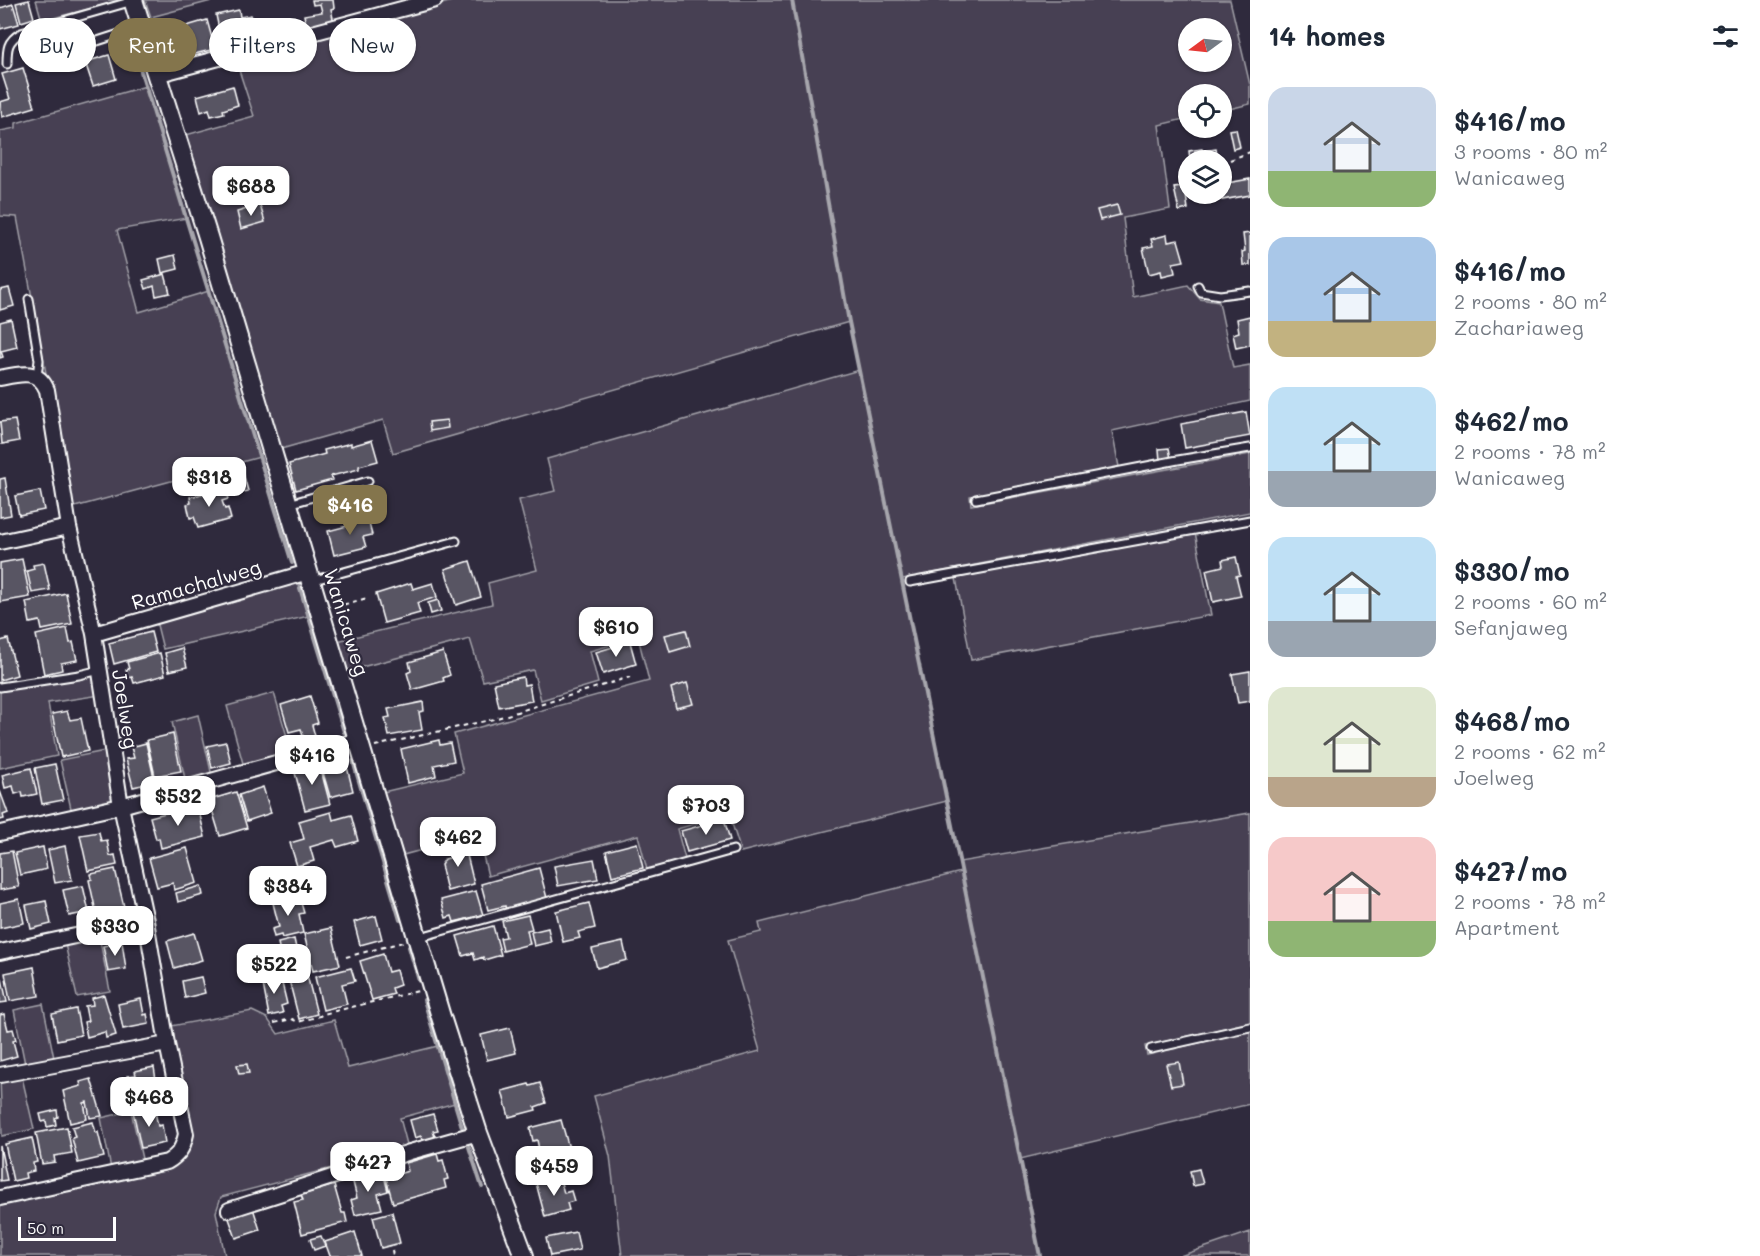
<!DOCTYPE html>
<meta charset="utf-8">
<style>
:root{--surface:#fff;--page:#f6f6f7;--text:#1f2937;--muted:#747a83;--accent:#84754c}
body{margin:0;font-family:Mali,sans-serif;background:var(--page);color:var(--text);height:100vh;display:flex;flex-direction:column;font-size:22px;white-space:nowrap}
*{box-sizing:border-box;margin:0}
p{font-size:20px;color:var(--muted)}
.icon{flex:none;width:33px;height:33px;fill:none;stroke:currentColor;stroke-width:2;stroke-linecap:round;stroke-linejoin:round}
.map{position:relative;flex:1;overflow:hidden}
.drawer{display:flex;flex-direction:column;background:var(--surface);width:510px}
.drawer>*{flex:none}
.guide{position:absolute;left:18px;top:18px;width:570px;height:54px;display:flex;gap:12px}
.needle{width:39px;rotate:255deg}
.fabs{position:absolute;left:1178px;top:18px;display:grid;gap:12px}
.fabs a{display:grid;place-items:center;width:54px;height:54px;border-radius:50%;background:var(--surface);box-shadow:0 2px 4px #0004;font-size:30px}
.scale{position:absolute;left:18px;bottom:15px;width:98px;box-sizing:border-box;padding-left:6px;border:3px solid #fff;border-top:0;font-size:16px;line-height:21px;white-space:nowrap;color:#fff;-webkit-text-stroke:4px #2f2a3d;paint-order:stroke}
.price{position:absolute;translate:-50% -51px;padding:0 14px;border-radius:12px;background:#fff;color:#222;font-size:20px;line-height:39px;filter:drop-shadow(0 2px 3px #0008)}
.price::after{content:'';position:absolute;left:50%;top:36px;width:18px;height:14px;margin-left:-9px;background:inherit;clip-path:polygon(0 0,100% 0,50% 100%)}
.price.active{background:var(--accent);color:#fff}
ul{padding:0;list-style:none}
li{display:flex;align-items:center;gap:18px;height:150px;padding:0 18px}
li span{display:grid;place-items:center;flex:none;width:168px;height:120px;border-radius:18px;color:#555}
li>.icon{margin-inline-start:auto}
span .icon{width:72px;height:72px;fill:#fffc;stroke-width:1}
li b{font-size:26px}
h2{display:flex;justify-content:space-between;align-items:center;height:72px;padding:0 18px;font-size:26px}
.tag{padding:0 21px;border-radius:27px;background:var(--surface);box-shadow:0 2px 4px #0004;font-size:21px;line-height:54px}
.tag.active{background:var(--accent);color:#fff}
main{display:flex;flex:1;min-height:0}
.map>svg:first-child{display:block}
</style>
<main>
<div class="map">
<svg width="1250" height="1256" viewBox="0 0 1250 1256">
<rect width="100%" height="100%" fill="#2f2a3d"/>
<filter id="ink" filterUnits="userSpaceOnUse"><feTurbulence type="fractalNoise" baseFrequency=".0167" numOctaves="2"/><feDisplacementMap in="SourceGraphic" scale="12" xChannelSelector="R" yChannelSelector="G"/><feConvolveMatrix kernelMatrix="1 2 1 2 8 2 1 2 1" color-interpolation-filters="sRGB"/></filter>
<g filter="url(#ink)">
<path fill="#464152" stroke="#a2a0a8" stroke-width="1.5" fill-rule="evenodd" d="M 36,0 L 118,0 L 119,1 L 42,21 Z
M 145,0 L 215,0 L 151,17 Z
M 456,0 L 1230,0 L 1250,85 L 1250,104 L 1221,111 L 1221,94 L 1188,94 L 1188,118 L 1159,125 L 1170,209 L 1123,218 L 1133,297 L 1188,285 L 1200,299 L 1219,302 L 1233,368 L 1250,365 L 1250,401 L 1112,431 L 1119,467 L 970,496 L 971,505 L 1250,454 L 1250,512 L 902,579 L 947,801 L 741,852 L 729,814 L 677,829 L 685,859 L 647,870 L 638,835 L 488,876 L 478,835 L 403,855 L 383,792 L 463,773 L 454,734 L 649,681 L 638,637 L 590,651 L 598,683 L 541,700 L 533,670 L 483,681 L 470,639 L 346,671 L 337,641 L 492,604 L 488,583 L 537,570 L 519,500 L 555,491 L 547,459 L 859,370 L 849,322 L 393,453 L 383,420 L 281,449 L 186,135 L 254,116 L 236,61 ZM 1188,28 L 1221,28 L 1221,62 L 1188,62 Z
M 146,86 L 187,218 L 117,230 L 139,312 L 209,291 L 260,457 L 71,508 L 17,217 L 0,216 L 0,131 L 16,128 L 16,123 Z
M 1195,532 L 1211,615 L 971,660 L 956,578 Z
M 298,581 L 309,616 L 163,649 L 156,621 Z
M 95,674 L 101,695 L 48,703 L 57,756 L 0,768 L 0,691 Z
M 274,693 L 292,753 L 244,767 L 227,706 Z
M 198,715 L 212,776 L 186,783 L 172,722 Z
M 110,750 L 118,793 L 112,804 L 72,813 L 60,760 Z
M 1250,813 L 1250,1022 L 1145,1046 L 1147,1055 L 1250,1031 L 1250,1104 L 1020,1159 L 1040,1256 L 622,1256 L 610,1156 L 594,1096 L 760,1051 L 728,940 L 761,932 L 759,923 L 961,872 L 959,862 Z
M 99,936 L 110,991 L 77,997 L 65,944 Z
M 43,1004 L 54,1058 L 25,1064 L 14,1010 Z
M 252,1011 L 267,1018 L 278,1034 L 334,1020 L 348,1068 L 438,1046 L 455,1103 L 400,1118 L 408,1148 L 221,1197 L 216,1212 L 225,1256 L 0,1256 L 0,1205 L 172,1167 L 186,1154 L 192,1140 L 171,1026 Z
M 21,1073 L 34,1129 L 2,1136 L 0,1076 Z
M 131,1111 L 143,1163 L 111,1169 L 101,1118 Z
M 1250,1232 L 1250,1256 L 1180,1256 Z"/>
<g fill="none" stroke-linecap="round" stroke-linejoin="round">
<path stroke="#a7a6ad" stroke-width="4" d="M 792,0 L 849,322 L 1040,1256
M 131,39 L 292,563
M 300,588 L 344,732
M 353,761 L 400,920
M 409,947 L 419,981
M 424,1000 L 462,1127
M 469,1147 L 482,1187"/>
</g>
<path fill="#595564" stroke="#fff" stroke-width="1.5" d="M 29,0 L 34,18 L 21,22 L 16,3 Z
M 312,0 L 333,0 L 334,8 L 331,9 L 334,23 L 307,29 L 304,15 L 322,12 L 320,4 L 313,5 Z
M 13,4 L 19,24 L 0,29 L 0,8 Z
M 239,10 L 240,17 L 251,15 L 255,31 L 245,33 L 247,42 L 223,48 L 216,15 Z
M 174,20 L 180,40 L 183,39 L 180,28 L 207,20 L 215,49 L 178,58 L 175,46 L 167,48 L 160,24 Z
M 71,32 L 74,52 L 54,57 L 57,66 L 49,68 L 45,56 L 27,61 L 23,46 L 61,39 L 60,35 Z
M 109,55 L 116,79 L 93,86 L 85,62 Z
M 23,68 L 35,107 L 2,117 L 0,102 L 10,99 L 2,74 Z
M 233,86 L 238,105 L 223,110 L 224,113 L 211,116 L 209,109 L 201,112 L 197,96 Z
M 1236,129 L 1240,147 L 1233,149 L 1229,130 Z
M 1202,149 L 1203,151 L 1216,149 L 1218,160 L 1190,160 L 1189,151 Z
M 1188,170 L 1188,194 L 1192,194 L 1186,195 L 1188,209 L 1179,211 L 1174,188 L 1182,187 L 1179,172 Z
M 1250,179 L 1250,195 L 1222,200 L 1221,184 Z
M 260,205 L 265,222 L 241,229 L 237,212 Z
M 1117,205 L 1120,215 L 1100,220 L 1097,210 Z
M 1250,233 L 1250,265 L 1243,265 L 1242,252 L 1245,251 L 1243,234 Z
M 1167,235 L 1168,242 L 1178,240 L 1184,261 L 1173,263 L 1175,273 L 1162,276 L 1161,271 L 1149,274 L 1143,248 L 1153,246 L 1151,239 Z
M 175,255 L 178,269 L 162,273 L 159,259 Z
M 165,274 L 170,293 L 156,296 L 154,286 L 146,289 L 143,280 Z
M 9,288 L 14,306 L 0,310 L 0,290 Z
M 1250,316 L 1250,345 L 1236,348 L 1233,334 L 1239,332 L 1237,319 Z
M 11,319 L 17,347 L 1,351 L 3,357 L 0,358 L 0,322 Z
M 1246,412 L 1250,436 L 1185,448 L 1181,424 Z
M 15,420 L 19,441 L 2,444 L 0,422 Z
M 447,420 L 448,428 L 430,431 L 429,422 Z
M 372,440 L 378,461 L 359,466 L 359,469 L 331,476 L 332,480 L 296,490 L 289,464 L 325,454 L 324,450 L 351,443 L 351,446 Z
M 1169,448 L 1171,459 L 1160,461 L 1159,449 Z
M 243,473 L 248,491 L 232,495 L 228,481 L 226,482 L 225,478 Z
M 5,478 L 11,515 L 0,517 L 0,479 Z
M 225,488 L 228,499 L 222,501 L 225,509 L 228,508 L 231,519 L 198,528 L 194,517 L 190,518 L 187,504 L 191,503 L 190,497 Z
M 365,488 L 370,509 L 339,516 L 334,495 Z
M 40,491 L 44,510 L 19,515 L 15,496 Z
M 367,516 L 372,535 L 363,537 L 366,547 L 334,555 L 328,531 L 351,525 L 350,520 Z
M 1236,557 L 1240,575 L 1236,576 L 1241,596 L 1213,602 L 1206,570 L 1223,566 L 1222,560 Z
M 22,559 L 30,597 L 0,602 L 0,563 Z
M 470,561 L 481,597 L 456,605 L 445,569 Z
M 44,563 L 50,590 L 32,593 L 27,571 L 34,569 L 33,565 Z
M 411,583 L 413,589 L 433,583 L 437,597 L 417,603 L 420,613 L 384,623 L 376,594 Z
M 66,593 L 72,624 L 42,630 L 40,621 L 30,623 L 26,602 Z
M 438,600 L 441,611 L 431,614 L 428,603 Z
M 67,628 L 70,643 L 73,642 L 77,660 L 61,663 L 62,670 L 44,674 L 36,635 Z
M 686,630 L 690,646 L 670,652 L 665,635 Z
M 151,632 L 156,652 L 114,664 L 109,643 Z
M 8,639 L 17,675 L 0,680 L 0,641 Z
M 630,642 L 636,664 L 603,674 L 596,652 Z
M 182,648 L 187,667 L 169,671 L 165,653 Z
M 443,652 L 450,675 L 443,678 L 444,681 L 412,690 L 407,673 L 411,671 L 409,662 Z
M 160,653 L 165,675 L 134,683 L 132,677 L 128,678 L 126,670 L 129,669 L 127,662 Z
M 1250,671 L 1250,701 L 1238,703 L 1232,674 Z
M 523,677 L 524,685 L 529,684 L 532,701 L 499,707 L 494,683 Z
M 687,683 L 693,704 L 676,708 L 671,688 Z
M 310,696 L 318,723 L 312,725 L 315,736 L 304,740 L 301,729 L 289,732 L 281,705 Z
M 423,702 L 424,711 L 419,712 L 422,730 L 389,736 L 385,718 L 390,717 L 388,709 Z
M 67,711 L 70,720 L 81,718 L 88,751 L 61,757 L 52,714 Z
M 173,734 L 181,771 L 155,776 L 147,740 Z
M 439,740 L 440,745 L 450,743 L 454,761 L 434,765 L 436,776 L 408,783 L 401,749 Z
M 226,742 L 231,763 L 212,768 L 207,746 Z
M 146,743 L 155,782 L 133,787 L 126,759 L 134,758 L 131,747 Z
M 319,763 L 330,804 L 305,810 L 294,769 Z
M 346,763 L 353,791 L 330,797 L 322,769 Z
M 55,764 L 63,800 L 42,804 L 35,768 Z
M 31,768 L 37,794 L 23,797 L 22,792 L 15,794 L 13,786 L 5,788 L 2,775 Z
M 263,787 L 271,813 L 247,821 L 239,795 Z
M 0,791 L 8,813 L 3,815 L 4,819 L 0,820 Z
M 236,792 L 247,828 L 220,836 L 209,800 Z
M 188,807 L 190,813 L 199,811 L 205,837 L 161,848 L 159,838 L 156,839 L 150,817 Z
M 331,812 L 333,820 L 351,815 L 358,841 L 337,847 L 334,840 L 310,847 L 314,861 L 297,866 L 290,843 L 304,839 L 299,821 Z
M 724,819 L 730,840 L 687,852 L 681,831 Z
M 99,832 L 101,841 L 107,840 L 110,856 L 115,855 L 117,865 L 88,871 L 80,835 Z
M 469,843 L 472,854 L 467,855 L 474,884 L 447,891 L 441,865 L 445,859 L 453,857 L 451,848 Z
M 637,843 L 643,868 L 612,876 L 606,851 Z
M 65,846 L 72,880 L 55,883 L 48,850 Z
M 43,847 L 47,869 L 20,875 L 15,853 Z
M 187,848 L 197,883 L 174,890 L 173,883 L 157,887 L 149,858 Z
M 12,851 L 19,887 L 0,890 L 0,853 Z
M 594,859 L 598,879 L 558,886 L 554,866 Z
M 539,868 L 547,898 L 506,910 L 505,906 L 488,910 L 481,884 Z
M 115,869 L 124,907 L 120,908 L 122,915 L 110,917 L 108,909 L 96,912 L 89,880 L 92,879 L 91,874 Z
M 83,886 L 89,912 L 69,916 L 63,890 Z
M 201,886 L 203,895 L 178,902 L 176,893 Z
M 476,891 L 483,915 L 454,922 L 452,916 L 446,918 L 441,900 Z
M 299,896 L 304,913 L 299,914 L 303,933 L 282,938 L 281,935 L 274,937 L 272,929 L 279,927 L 273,903 Z
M 19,899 L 24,923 L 0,928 L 0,903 Z
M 46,901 L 51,924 L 31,929 L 26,905 Z
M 589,903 L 595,928 L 578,932 L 580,938 L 563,942 L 556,911 Z
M 528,915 L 532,929 L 527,930 L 530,944 L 503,951 L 500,938 L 506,937 L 502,921 Z
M 376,916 L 382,939 L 360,945 L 354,922 Z
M 493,926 L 501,955 L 484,960 L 483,957 L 475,960 L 473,953 L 463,956 L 457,936 Z
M 331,928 L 340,965 L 313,971 L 304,934 Z
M 548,928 L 551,942 L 534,946 L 531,932 Z
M 194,933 L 202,960 L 174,968 L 167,941 Z
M 294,939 L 298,957 L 302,956 L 304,962 L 299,963 L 301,971 L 285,975 L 278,943 Z
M 122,942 L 126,969 L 108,972 L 103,946 Z
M 623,942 L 627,960 L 597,968 L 592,949 Z
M 383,954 L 388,972 L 396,970 L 400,985 L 392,988 L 394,994 L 372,1000 L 360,961 Z
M 34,967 L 39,996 L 10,1001 L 5,973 Z
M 351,968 L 355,981 L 342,984 L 347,1004 L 323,1010 L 315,977 Z
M 280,975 L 287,1004 L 281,1006 L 283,1013 L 269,1016 L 262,979 Z
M 307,975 L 317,1014 L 299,1019 L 289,980 Z
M 201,977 L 205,993 L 185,998 L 182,981 Z
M 0,979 L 2,979 L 7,1002 L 0,1003 Z
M 104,995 L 116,1035 L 106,1038 L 105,1032 L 87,1037 L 84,1022 L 88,1021 L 85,1006 L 93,1005 L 92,998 Z
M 141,999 L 144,1015 L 147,1014 L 149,1024 L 123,1029 L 118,1004 Z
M 76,1009 L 81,1035 L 57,1040 L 52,1014 Z
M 4,1014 L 8,1030 L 13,1029 L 16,1040 L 13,1041 L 17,1056 L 0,1061 L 0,1015 Z
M 510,1028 L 516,1053 L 487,1060 L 481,1035 Z
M 1179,1062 L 1183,1084 L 1171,1086 L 1166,1064 Z
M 247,1064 L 249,1073 L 239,1074 L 237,1065 Z
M 154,1067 L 157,1086 L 161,1085 L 164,1103 L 133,1109 L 127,1076 L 136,1075 L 135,1071 Z
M 91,1079 L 102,1116 L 90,1118 L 87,1102 L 84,1103 L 87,1119 L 70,1123 L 63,1091 L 81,1086 L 80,1082 Z
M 540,1083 L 546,1103 L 535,1107 L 536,1110 L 509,1117 L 502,1091 L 529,1084 L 530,1086 Z
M 154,1107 L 158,1126 L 162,1125 L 165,1143 L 141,1148 L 133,1111 Z
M 57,1110 L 58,1117 L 55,1118 L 56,1125 L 47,1127 L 46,1121 L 42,1122 L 40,1114 Z
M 433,1114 L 438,1130 L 433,1131 L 435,1137 L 422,1141 L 421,1136 L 415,1138 L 410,1120 Z
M 561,1120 L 572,1159 L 540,1168 L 537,1155 L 540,1154 L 537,1140 L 533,1141 L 530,1128 Z
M 93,1122 L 96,1133 L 98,1132 L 104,1157 L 78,1163 L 72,1138 L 75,1137 L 72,1127 Z
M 67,1127 L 72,1153 L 54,1156 L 55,1162 L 42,1164 L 36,1133 Z
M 32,1138 L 37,1162 L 33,1163 L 34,1171 L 25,1173 L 26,1178 L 13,1181 L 5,1144 Z
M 0,1146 L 7,1180 L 0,1181 Z
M 437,1154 L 439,1161 L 443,1160 L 448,1179 L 444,1180 L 446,1188 L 393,1203 L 386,1178 L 408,1171 L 406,1163 Z
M 1199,1169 L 1203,1184 L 1193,1186 L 1190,1171 Z
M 379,1171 L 380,1177 L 384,1176 L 388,1191 L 378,1194 L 382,1209 L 355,1215 L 351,1200 L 357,1198 L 352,1178 Z
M 559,1176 L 564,1193 L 571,1191 L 574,1201 L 567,1203 L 569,1210 L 545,1217 L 536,1183 Z
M 334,1185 L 342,1213 L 345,1213 L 347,1222 L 302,1234 L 294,1202 L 303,1200 L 301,1195 Z
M 252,1205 L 260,1230 L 236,1238 L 227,1213 Z
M 392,1212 L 400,1243 L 381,1248 L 373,1217 Z
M 355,1232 L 362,1256 L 330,1256 L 325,1242 Z
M 576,1232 L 580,1250 L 550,1256 L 546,1238 Z
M 321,1236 L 325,1246 L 314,1250 L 310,1239 Z"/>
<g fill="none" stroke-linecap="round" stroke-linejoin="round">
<defs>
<path id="service" d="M 85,45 L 141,27
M 7,64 C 7,49 7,41 21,33 L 133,1
M 1198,286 L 1201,292 L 1220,295 L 1250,291
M 29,299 L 39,360 L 37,376
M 976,499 L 1178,460 L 1250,448
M 289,504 L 368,481
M 311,581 L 456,541
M 910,582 L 1250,520
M 0,687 L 79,675 L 100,670
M 420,937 L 733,850
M 1151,1049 L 1250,1027"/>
<path id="minor" d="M 156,75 L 435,0
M 0,378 C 19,374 38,368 47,390 L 69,527 L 94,634 L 121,806 L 146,921 L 167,1044 L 186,1134 C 183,1148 179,1155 167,1162 L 0,1198
M 0,542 L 69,527
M 94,634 L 308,572
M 0,833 L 121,806 L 359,740
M 0,952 L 146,921
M 0,1075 L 167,1044
M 229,1210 L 410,1152 L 478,1133"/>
<path id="tertiary" d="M 133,0 L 208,237 L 441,1017 L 478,1133 L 524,1256"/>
</defs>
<use href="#service" stroke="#fff" stroke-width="11"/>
<use href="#minor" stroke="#fff" stroke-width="18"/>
<use href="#tertiary" stroke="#fff" stroke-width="22"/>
<path stroke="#fff" stroke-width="2" stroke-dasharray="4.5 4.5" stroke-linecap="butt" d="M 1230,160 L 1250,152
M 335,607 L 367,598
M 375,746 L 494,719 L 630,677
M 346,957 L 403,942
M 274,1023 L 292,1019 L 298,1022 L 320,1016 L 323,1014 L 418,991
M 392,1250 L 393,1256"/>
<use href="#service" stroke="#2f2a3d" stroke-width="7"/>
<use href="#minor" stroke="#2f2a3d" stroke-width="14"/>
<use href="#tertiary" stroke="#2f2a3d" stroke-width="18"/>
</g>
</g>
<g text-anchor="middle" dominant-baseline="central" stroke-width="4.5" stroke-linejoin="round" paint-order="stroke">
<g font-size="20" fill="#fff" stroke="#2f2a3d">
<text transform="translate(196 584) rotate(-16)">Ramachalweg</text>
<text transform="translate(347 622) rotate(73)">Wanicaweg</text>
<text transform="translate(126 709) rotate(81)">Joelweg</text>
</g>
</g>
</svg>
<div class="fabs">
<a><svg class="needle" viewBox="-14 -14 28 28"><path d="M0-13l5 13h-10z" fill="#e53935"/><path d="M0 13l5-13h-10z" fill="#747a83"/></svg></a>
<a><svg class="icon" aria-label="locate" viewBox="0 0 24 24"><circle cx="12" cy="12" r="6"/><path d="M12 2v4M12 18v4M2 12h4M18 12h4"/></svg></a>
<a><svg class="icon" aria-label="layers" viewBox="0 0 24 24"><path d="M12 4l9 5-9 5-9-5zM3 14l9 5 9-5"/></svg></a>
</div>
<div class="scale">50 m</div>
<b class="price" style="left:251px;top:217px">$688</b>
<b class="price" style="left:209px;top:508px">$318</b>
<b class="price active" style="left:350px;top:536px">$416</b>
<b class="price" style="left:616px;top:658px">$610</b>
<b class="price" style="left:312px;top:786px">$416</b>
<b class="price" style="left:178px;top:827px">$532</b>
<b class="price" style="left:706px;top:836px">$703</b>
<b class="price" style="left:458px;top:868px">$462</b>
<b class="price" style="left:288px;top:917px">$384</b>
<b class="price" style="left:115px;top:957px">$330</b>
<b class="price" style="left:274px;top:995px">$522</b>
<b class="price" style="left:149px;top:1128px">$468</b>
<b class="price" style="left:368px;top:1193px">$427</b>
<b class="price" style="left:554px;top:1197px">$459</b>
<div class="guide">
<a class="tag">Buy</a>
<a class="tag active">Rent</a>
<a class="tag">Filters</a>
<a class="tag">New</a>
</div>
</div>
<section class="drawer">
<h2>14 homes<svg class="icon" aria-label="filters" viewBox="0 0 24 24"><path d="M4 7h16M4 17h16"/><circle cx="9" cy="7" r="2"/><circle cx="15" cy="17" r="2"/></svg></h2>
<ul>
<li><span style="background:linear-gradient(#c9d6e8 70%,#8fb573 0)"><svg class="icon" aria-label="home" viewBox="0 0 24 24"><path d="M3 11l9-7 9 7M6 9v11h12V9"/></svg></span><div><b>$416/mo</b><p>3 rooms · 80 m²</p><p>Wanicaweg</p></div></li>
<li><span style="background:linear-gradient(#a9c7e8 70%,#c2b280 0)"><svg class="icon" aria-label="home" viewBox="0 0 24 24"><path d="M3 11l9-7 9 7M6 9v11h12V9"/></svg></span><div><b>$416/mo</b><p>2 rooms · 80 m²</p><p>Zachariaweg</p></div></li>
<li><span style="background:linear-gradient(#bfe0f5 70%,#9aa5b1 0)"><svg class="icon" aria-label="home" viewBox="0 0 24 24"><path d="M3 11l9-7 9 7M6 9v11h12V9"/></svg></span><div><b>$462/mo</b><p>2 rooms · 78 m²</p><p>Wanicaweg</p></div></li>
<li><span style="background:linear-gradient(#bfe0f5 70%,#9aa5b1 0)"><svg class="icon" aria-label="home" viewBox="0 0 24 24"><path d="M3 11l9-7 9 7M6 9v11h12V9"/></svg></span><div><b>$330/mo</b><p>2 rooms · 60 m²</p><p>Sefanjaweg</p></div></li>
<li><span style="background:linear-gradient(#dfe7d0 75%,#b9a48a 0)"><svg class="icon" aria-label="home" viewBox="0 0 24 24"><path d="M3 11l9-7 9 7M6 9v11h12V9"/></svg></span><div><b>$468/mo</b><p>2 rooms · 62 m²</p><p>Joelweg</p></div></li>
<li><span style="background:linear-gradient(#f6c9c9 70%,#8fb573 0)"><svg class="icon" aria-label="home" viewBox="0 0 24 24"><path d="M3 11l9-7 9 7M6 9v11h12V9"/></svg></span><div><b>$427/mo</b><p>2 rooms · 78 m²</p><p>Apartment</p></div></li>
</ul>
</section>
</main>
